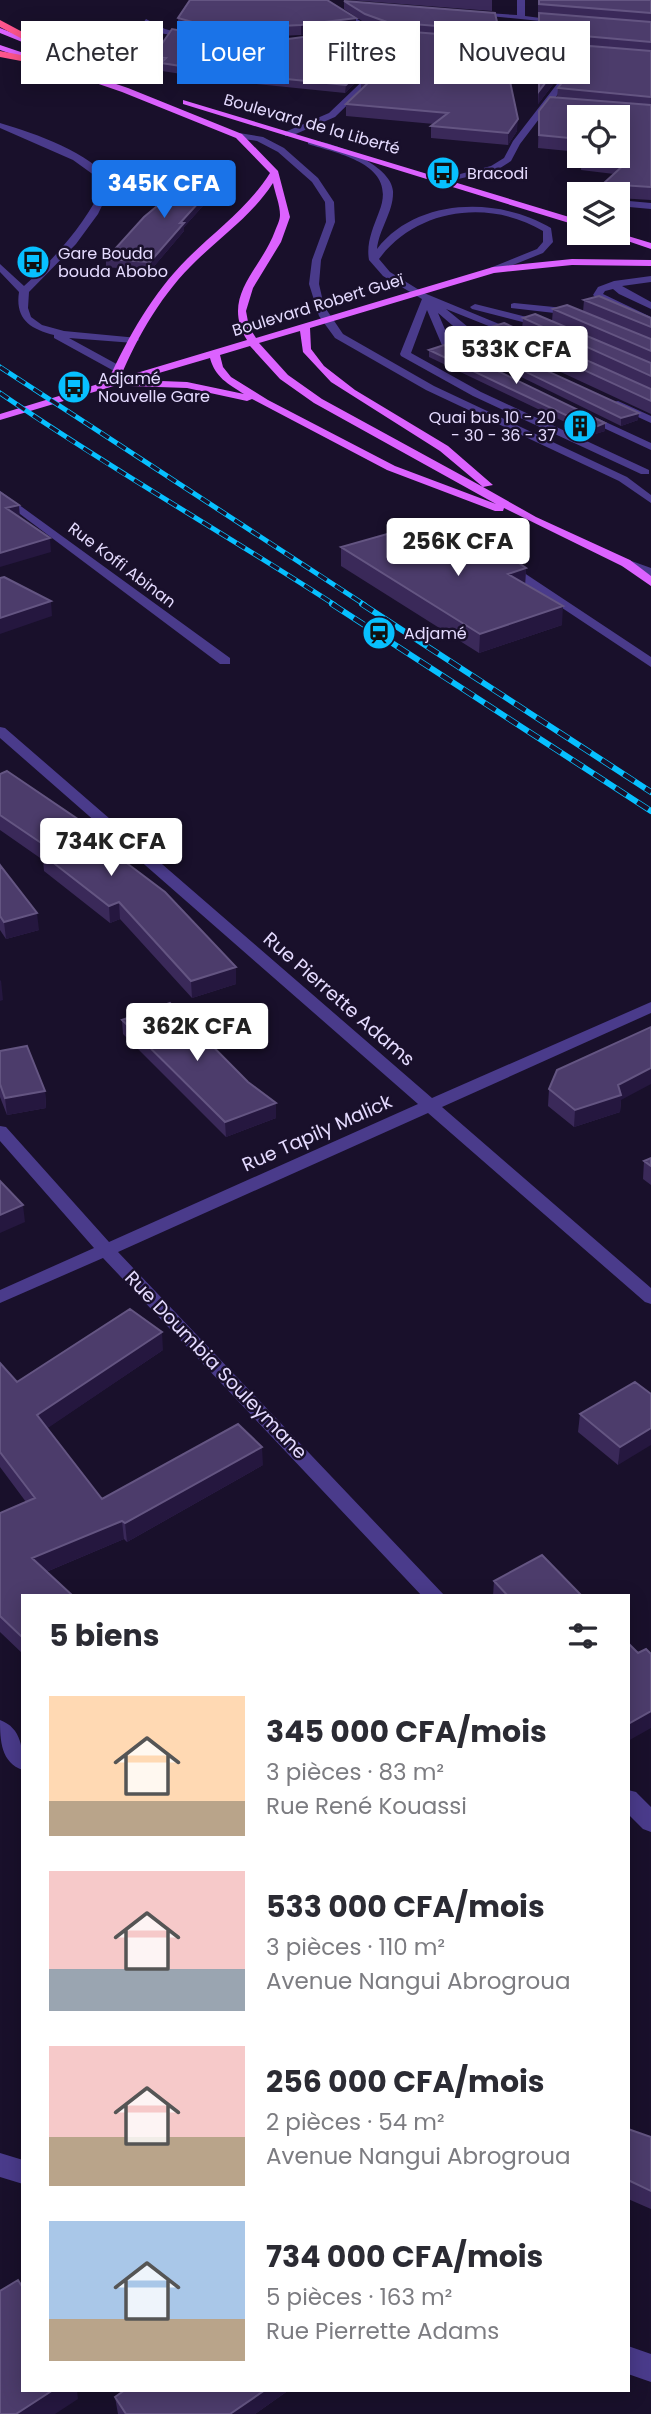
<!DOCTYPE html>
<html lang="fr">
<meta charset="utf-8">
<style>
:root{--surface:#fff;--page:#f2f2f3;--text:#2b2b33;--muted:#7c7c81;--accent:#1a73e8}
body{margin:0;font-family:Poppins,sans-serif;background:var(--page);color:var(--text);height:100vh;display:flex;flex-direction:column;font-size:26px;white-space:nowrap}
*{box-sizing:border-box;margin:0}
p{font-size:23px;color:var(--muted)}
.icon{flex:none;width:38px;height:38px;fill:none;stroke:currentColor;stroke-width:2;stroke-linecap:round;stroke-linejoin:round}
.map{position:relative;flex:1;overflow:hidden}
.drawer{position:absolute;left:21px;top:1594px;width:609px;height:798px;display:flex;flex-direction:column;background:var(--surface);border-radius:0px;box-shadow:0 4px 18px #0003}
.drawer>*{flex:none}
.hud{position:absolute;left:21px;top:21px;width:609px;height:63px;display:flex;gap:14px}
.fabs{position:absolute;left:567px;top:105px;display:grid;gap:14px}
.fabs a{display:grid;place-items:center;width:63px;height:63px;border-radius:0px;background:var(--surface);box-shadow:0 4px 18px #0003;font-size:35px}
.price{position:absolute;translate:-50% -60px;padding:0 16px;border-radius:7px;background:#fff;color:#222;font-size:23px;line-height:46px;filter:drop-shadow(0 2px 4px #0008)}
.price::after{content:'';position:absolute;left:50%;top:42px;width:21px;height:16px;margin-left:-10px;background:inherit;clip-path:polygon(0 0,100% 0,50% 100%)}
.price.current{background:var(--accent);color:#fff}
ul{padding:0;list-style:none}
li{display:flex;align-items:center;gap:21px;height:175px;padding:0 28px}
li span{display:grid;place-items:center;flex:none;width:196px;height:140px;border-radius:0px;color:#555}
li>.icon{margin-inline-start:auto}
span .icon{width:84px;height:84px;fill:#fffc;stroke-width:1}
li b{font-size:30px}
h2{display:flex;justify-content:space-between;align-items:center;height:84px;padding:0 28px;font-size:30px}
.chip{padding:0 24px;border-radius:0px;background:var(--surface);box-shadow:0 4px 18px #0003;font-size:24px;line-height:63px}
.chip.current{background:var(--accent);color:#fff}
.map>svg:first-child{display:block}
</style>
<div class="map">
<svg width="651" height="2414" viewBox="0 0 651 2414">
<rect width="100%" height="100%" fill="#19102b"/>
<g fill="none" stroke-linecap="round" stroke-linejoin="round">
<path fill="#4a3b8b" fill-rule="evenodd" d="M 316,0 L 325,0 L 374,29 L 435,40 L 431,42 L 369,33 Z
M 517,0 L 525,0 L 525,16 L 564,21 L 560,23 L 469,14 L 473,12 L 517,15 Z
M 146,19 L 165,29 L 195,37 L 191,39 L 160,33 L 143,23 Z
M 480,42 L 651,56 L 651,60 L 477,46 Z
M 375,69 L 382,71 L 335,117 L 291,136 L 285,136 L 285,132 L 329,113 Z
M 567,71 L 574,73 L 520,144 L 511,161 L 497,170 L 441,183 L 441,179 L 491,166 L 504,158 L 513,141 Z
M 0,123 C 37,134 89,152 113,183 L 98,214 L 76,244 L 29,292 L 28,308 L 31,317 L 42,325 L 64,331 L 138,338 L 139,340 L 134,343 L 69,338 L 122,367 L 122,371 L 114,371 L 54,338 L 54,335 C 29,329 15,318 19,292 L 0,272 L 0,264 L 24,286 C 57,256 85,224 105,183 L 73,160 L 0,128 Z
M 239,133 L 263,137 L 284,148 L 318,178 L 334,202 L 335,222 L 321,260 L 319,284 L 324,306 L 343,334 L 434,386 L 627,477 L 651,495 L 651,503 L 619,481 L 426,390 L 335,338 L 319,316 L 309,284 L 312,260 L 326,222 L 325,202 L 312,182 L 278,152 L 257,141 L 236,138 Z
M 308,140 C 330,140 392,165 393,191 C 394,211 379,229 377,249 C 417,197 500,197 551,228 L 553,242 L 543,253 L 493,273 L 490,272 L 490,268 L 537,249 L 543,242 L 543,231 C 490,199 417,208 379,259 L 390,272 L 424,293 L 523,334 L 514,336 L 446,309 L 479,336 L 499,347 C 485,356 450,323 438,313 L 452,346 L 472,359 L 463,361 L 444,350 L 427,310 L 411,353 L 481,392 L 649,470 L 649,474 L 641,474 L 473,396 L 401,356 L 400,354 L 422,299 L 383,276 L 369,260 C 366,243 373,228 379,212 C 398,165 343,155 308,144 Z
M 618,200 L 651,203 L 651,209 L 618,206 Z
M 651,276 L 651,282 L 622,286 L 651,302 L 651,309 L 619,294 L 613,289 L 605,291 L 603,294 L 651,317 L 651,324 L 601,302 L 593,295 L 598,287 L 614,281 Z
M 514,303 L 564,308 L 581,315 L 576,318 L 563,314 L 511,308 L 511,304 Z
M 475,304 L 550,323 L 551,325 L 546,328 L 472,309 L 470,307 Z
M 618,401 L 651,416 L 651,423 L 614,406 L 614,402 Z
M 584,412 L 651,443 L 651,450 L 580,417 L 579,415 Z
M 0,491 L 230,658 L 230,664 L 220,664 L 0,499 Z
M 626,559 L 651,568 L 651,576 L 622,566 L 620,563 Z
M 506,561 L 651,657 L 651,667 L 502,568 L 502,562 Z
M 0,727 L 5,728 L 432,1098 L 651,1002 L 651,1013 L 442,1107 L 651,1288 L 651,1304 L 645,1302 L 428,1113 L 118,1252 L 445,1596 L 422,1596 L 103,1258 L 0,1303 L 0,1290 L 94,1248 L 0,1141 L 0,1126 L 6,1127 L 109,1242 L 418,1104 L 0,738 Z
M 0,1720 C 22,1728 23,1750 23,1770 C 1,1763 0,1740 0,1720 Z
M 628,1790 L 636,1792 L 651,1807 L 651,1832 L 643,1829 L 628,1814 Z
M 0,2153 L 23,2160 L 23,2184 L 0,2177 Z
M 628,2346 L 651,2354 L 651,2382 L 628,2374 Z"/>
<path fill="#dc62ff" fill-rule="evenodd" d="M 0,28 L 107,70 L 108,72 L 101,74 L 0,33 Z
M 0,45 L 128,88 L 242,134 L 278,171 L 290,217 L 281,242 L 253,288 L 246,311 L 249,327 L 256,338 L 493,267 L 572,259 L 651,260 L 651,266 L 572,265 L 494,273 L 310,328 L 311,349 L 324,366 L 355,390 L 448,446 L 493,485 L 483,487 L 536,517 L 630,560 L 651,576 L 651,586 L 622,566 L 504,508 L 503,511 L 495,511 L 387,470 L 252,399 L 247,401 L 187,388 L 129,386 L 124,383 L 0,420 L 0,414 L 108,381 C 128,337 153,293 187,259 C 216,230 248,208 270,173 L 236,138 L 122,92 L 0,50 ZM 273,183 C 275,193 280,205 280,215 C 280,220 277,226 275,231 C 261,270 220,296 247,340 L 120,378 C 138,335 163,292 197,260 C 223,235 253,214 273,183 ZM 300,331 L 303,352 L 331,382 L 440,451 L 483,487 L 322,399 L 288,375 L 259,343 ZM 250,346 L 280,379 L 314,403 L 496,504 L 395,466 L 268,400 L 231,377 L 223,367 L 220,355 ZM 210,358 C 215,377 228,384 244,394 L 187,382 L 135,380 Z
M 183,100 L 579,220 L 579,226 L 183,104 Z
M 604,233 L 618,233 L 651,243 L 651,249 Z"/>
<path fill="#ff568d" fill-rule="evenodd" d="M 0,20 L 60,52 L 62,54 L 54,56 L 0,27 Z
M 0,51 L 37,58 L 42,61 L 37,64 L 0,57 Z"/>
<defs>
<path id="rail-far1" d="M 0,367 L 365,605
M 0,393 C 109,468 224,533 335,605"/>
<path id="rail" d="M 332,604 L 651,811
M 362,604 L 651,792"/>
</defs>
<use href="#rail-far1" stroke="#07c0ff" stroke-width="5"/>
<use href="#rail" stroke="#07c0ff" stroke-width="6"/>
<use href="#rail-far1" stroke="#19102b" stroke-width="3.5" stroke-dasharray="10" stroke-linecap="butt"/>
<use href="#rail" stroke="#19102b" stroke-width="4.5" stroke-dasharray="13" stroke-linecap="butt"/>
</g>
<path fill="#3a2959" d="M 349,0 L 492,0 L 492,11 Z
M 538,0 L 651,0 L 651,200 L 618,198 L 618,194 L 602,194 L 603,184 L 614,174 L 581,170 L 582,157 L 618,156 L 579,117 L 579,152 L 538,148 L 539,111 L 557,97 L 558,88 L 588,48 L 576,47 L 575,56 L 538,104 Z
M 344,1 L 499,31 L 498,38 L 517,131 L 508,145 L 431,138 L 431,126 L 434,124 L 346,116 L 346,104 L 361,89 L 361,83 L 412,33 L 387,30 L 365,23 L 344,9 Z
M 178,18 L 356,18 L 356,28 L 301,35 L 240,38 L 205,35 L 226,39 L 399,41 L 345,93 L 227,81 L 162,71 L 161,65 L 153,65 L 153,57 L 195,33 L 178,28 Z
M 219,188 L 184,227 L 184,231 L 150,271 L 106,267 L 106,259 Z
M 584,300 L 651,318 L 651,414 L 490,339 L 491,327 L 593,362 L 522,330 L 523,318 L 552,321 L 553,309 L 583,312 Z
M 460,340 L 638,420 L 621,426 L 460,347 Z
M 429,350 L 605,423 L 605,431 L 592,435 L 429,357 Z
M 341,547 L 409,547 L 526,568 L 525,584 L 562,625 L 479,653 L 341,566 Z
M 0,774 L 82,822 L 83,830 L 236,967 L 236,984 L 192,998 L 120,919 L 110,923 L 44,871 L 43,860 L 0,830 Z
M 0,865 L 39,930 L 6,939 L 0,930 Z
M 122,1020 L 276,1118 L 226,1137 L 123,1034 Z
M 0,1051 L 45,1091 L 46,1108 L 7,1115 L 0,1097 Z
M 549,1089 L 621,1100 L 620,1112 L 574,1127 L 548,1106 Z
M 651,1158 L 651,1185 L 643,1179 L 644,1161 Z
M 163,1350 L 47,1428 L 102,1499 L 263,1465 L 127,1542 L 124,1539 L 46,1572 L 23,1596 L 23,1654 L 0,1632 L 0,1513 L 26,1502 L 0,1467 L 0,1363 L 17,1382 Z
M 635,1382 L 618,1465 L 578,1432 L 580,1414 Z
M 494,1581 L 582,1596 L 493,1596 Z
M 628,2129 L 651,2137 L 651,2209 L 628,2199 Z
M 289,2390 L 255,2414 L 118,2414 L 115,2397 Z"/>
<path fill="#25173f" d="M 356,18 L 356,28 L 301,35 L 301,25 Z
M 399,33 L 399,41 L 345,93 L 346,85 Z
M 576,43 L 575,56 L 538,104 L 539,91 Z
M 518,119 L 517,131 L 508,145 L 508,133 Z
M 219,180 L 219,188 L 184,227 L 184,231 L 150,271 L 150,262 L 180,223 Z
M 639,413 L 638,420 L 621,426 L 621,418 Z
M 605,423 L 605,431 L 592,435 L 593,428 Z
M 19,505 L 20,518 L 6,508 Z
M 50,538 L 51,552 L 0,567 L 0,553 Z
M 526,568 L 525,586 L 508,574 Z
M 51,601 L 52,616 L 0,634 L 0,618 Z
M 563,606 L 562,625 L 479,653 L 480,634 Z
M 82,822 L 83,838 L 75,824 Z
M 119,902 L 120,919 L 110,923 L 109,906 Z
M 37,913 L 39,930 L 6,939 L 4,922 Z
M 236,967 L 236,984 L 192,998 L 191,981 Z
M 1,980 L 3,1000 L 0,1001 L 0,981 Z
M 651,1068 L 651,1084 L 621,1100 L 620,1112 L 574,1127 L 575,1110 Z
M 45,1091 L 46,1108 L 7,1115 L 5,1098 Z
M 276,1103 L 276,1118 L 226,1137 L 225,1122 Z
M 23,1205 L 25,1222 L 0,1233 L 0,1215 Z
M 162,1332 L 163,1350 L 39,1434 L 37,1415 Z
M 651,1428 L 651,1445 L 618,1465 L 620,1447 Z
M 262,1447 L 263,1465 L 127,1542 L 125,1523 Z
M 122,1521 L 124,1539 L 34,1577 L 32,1558 Z
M 651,1711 L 651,1728 L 628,1741 L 628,1724 Z
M 53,2390 L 77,2390 L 78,2399 L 55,2414 L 16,2414 Z
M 265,2390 L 289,2390 L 255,2414 L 230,2414 Z"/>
<path fill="#4c3c6b" stroke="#645582" stroke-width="2" d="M 190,0 L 327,0 L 356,18 L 301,25 L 240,28 L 199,24 L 178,18 Z
M 539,0 L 651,0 L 651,13 L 539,4 Z
M 344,1 L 495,13 L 499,31 L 387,22 L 365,14 Z
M 539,13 L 651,22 L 651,42 L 539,32 Z
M 372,28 L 399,33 L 346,85 L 227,73 L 161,63 L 166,58 L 153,57 L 172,29 L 226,39 L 288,39 Z
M 413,32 L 501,39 L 518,119 L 508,133 L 431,126 L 448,113 L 346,104 L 368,83 L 361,83 Z
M 539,40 L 576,43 L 539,91 Z
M 590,46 L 651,51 L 651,97 L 558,88 Z
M 550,97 L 651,105 L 651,187 L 603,184 L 627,162 L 582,157 L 582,156 L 618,156 L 618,117 L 579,117 L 579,139 L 539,135 L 539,111 Z
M 205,166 L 219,180 L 180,223 L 184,223 L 150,262 L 106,259 L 144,217 Z
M 599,296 L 651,318 L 651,327 L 584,300 Z
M 567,305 L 651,339 L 651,351 L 553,309 Z
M 535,314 L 651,363 L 651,376 L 523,318 Z
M 504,323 L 651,389 L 651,401 L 491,327 Z
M 473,337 L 639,413 L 621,418 L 460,340 Z
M 444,345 L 605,423 L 593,428 L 429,350 Z
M 0,492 L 19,505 L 6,508 L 50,538 L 0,553 Z
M 469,529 L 526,568 L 508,574 L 563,606 L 480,634 L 341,547 L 387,534 L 409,547 Z
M 4,577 L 51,601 L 0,618 L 0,578 Z
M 7,771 L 82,822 L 75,824 L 165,892 L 236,967 L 191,981 L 119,902 L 109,906 L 42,854 L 53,851 L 0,815 L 0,774 Z
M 0,865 L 37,913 L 4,922 L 0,916 Z
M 170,1003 L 248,1082 L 276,1103 L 225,1122 L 122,1020 Z
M 651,1027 L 651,1068 L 618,1085 L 621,1095 L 575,1110 L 549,1089 L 557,1070 Z
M 27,1046 L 45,1091 L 5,1098 L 0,1084 L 0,1051 Z
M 651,1158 L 651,1166 L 644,1161 Z
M 0,1181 L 23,1205 L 0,1215 Z
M 130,1309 L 162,1332 L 37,1415 L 102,1499 L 238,1424 L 262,1447 L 125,1523 L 122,1521 L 32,1558 L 73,1596 L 23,1596 L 23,1638 L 0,1616 L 0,1513 L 35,1498 L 0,1452 L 0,1363 L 17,1382 Z
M 635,1382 L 651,1394 L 651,1428 L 620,1447 L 580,1414 Z
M 542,1555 L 582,1596 L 508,1596 L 494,1581 Z
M 628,1643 L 638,1653 L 646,1649 L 651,1654 L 651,1711 L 628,1724 Z
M 628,2129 L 651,2137 L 651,2191 L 628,2180 Z
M 18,2280 L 23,2288 L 23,2390 L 53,2390 L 16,2414 L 0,2414 L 0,2291 Z
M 125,2390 L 265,2390 L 230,2414 L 126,2414 L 115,2397 Z"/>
<defs>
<symbol id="bus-disc" viewBox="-11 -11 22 22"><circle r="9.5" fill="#07c0ff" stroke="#19102b"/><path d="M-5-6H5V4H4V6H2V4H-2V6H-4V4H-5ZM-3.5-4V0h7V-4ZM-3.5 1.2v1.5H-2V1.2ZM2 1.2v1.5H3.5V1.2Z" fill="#111"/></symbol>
<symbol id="building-disc" viewBox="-11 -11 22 22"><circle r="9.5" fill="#07c0ff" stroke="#19102b"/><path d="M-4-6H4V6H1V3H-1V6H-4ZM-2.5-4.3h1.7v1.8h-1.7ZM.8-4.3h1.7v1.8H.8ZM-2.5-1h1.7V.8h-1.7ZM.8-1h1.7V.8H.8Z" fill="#111"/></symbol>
<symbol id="station-disc" viewBox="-11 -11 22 22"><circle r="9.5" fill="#07c0ff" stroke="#19102b"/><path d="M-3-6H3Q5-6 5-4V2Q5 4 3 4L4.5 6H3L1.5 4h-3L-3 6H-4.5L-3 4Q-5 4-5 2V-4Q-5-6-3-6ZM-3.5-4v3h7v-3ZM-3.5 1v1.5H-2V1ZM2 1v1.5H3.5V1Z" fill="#111"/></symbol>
</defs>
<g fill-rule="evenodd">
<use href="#bus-disc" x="424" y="154" width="38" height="38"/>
<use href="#bus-disc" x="14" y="243" width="38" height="38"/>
<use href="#bus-disc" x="55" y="368" width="38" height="38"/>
<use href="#building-disc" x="561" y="407" width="38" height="38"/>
<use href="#station-disc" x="360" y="614" width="38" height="38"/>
</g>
<g text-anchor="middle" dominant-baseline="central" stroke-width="5" stroke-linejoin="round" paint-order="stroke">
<g font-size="16" fill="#e5dbff" stroke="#19102b">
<text transform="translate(312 124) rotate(16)">Boulevard de la Liberté</text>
<text transform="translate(318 305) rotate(-17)">Boulevard Robert Gueï</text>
<text transform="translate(122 565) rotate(37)">Rue Koffi Abinan</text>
</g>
<g font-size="16" fill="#e5dbff" stroke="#19102b" text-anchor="start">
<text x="467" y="173">Bracodi</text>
<text x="58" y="253">Gare Bouda<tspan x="58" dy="18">bouda Abobo</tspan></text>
<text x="98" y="378">Adjamé<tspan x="98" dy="18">Nouvelle Gare</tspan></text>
<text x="556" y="417" text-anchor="end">Quai bus 10 - 20<tspan x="556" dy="18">- 30 - 36 - 37</tspan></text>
<text x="404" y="633">Adjamé</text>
</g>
<g font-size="19" fill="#e5dbff" stroke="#19102b">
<text transform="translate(339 999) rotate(41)">Rue Pierrette Adams</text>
<text transform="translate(317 1133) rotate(-24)">Rue Tapily Malick</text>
<text transform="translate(216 1365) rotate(46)">Rue Doumbia Souleymane</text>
</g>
</g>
</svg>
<div class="fabs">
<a><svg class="icon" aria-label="locate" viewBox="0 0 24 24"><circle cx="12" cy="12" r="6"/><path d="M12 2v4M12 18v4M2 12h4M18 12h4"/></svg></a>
<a><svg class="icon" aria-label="layers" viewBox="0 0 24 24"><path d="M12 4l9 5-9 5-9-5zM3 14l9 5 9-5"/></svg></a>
</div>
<b class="price current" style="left:164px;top:220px">345K CFA</b>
<b class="price" style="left:516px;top:386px">533K CFA</b>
<b class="price" style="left:458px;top:578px">256K CFA</b>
<b class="price" style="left:111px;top:878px">734K CFA</b>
<b class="price" style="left:197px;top:1063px">362K CFA</b>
<div class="hud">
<a class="chip">Acheter</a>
<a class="chip current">Louer</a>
<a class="chip">Filtres</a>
<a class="chip">Nouveau</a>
</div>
<section class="drawer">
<h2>5 biens<svg class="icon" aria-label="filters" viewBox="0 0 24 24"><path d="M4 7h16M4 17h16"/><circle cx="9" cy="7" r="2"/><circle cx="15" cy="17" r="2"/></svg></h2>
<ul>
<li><span style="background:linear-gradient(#ffd9b3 75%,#b9a48a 0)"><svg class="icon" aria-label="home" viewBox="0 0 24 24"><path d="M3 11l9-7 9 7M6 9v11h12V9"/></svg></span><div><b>345 000 CFA/mois</b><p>3 pièces · 83 m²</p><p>Rue René Kouassi</p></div></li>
<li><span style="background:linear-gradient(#f6c9c9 70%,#9aa5b1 0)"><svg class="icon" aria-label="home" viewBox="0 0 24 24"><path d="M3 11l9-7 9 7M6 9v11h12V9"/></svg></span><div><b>533 000 CFA/mois</b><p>3 pièces · 110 m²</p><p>Avenue Nangui Abrogroua</p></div></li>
<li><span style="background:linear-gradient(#f6c9c9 65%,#b9a48a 0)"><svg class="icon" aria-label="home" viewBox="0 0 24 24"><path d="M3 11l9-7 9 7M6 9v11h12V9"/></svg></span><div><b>256 000 CFA/mois</b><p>2 pièces · 54 m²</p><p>Avenue Nangui Abrogroua</p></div></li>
<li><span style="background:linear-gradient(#a9c7e8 70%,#b9a48a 0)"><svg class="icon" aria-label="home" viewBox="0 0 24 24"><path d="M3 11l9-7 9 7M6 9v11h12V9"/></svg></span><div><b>734 000 CFA/mois</b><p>5 pièces · 163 m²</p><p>Rue Pierrette Adams</p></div></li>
</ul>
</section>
</div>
